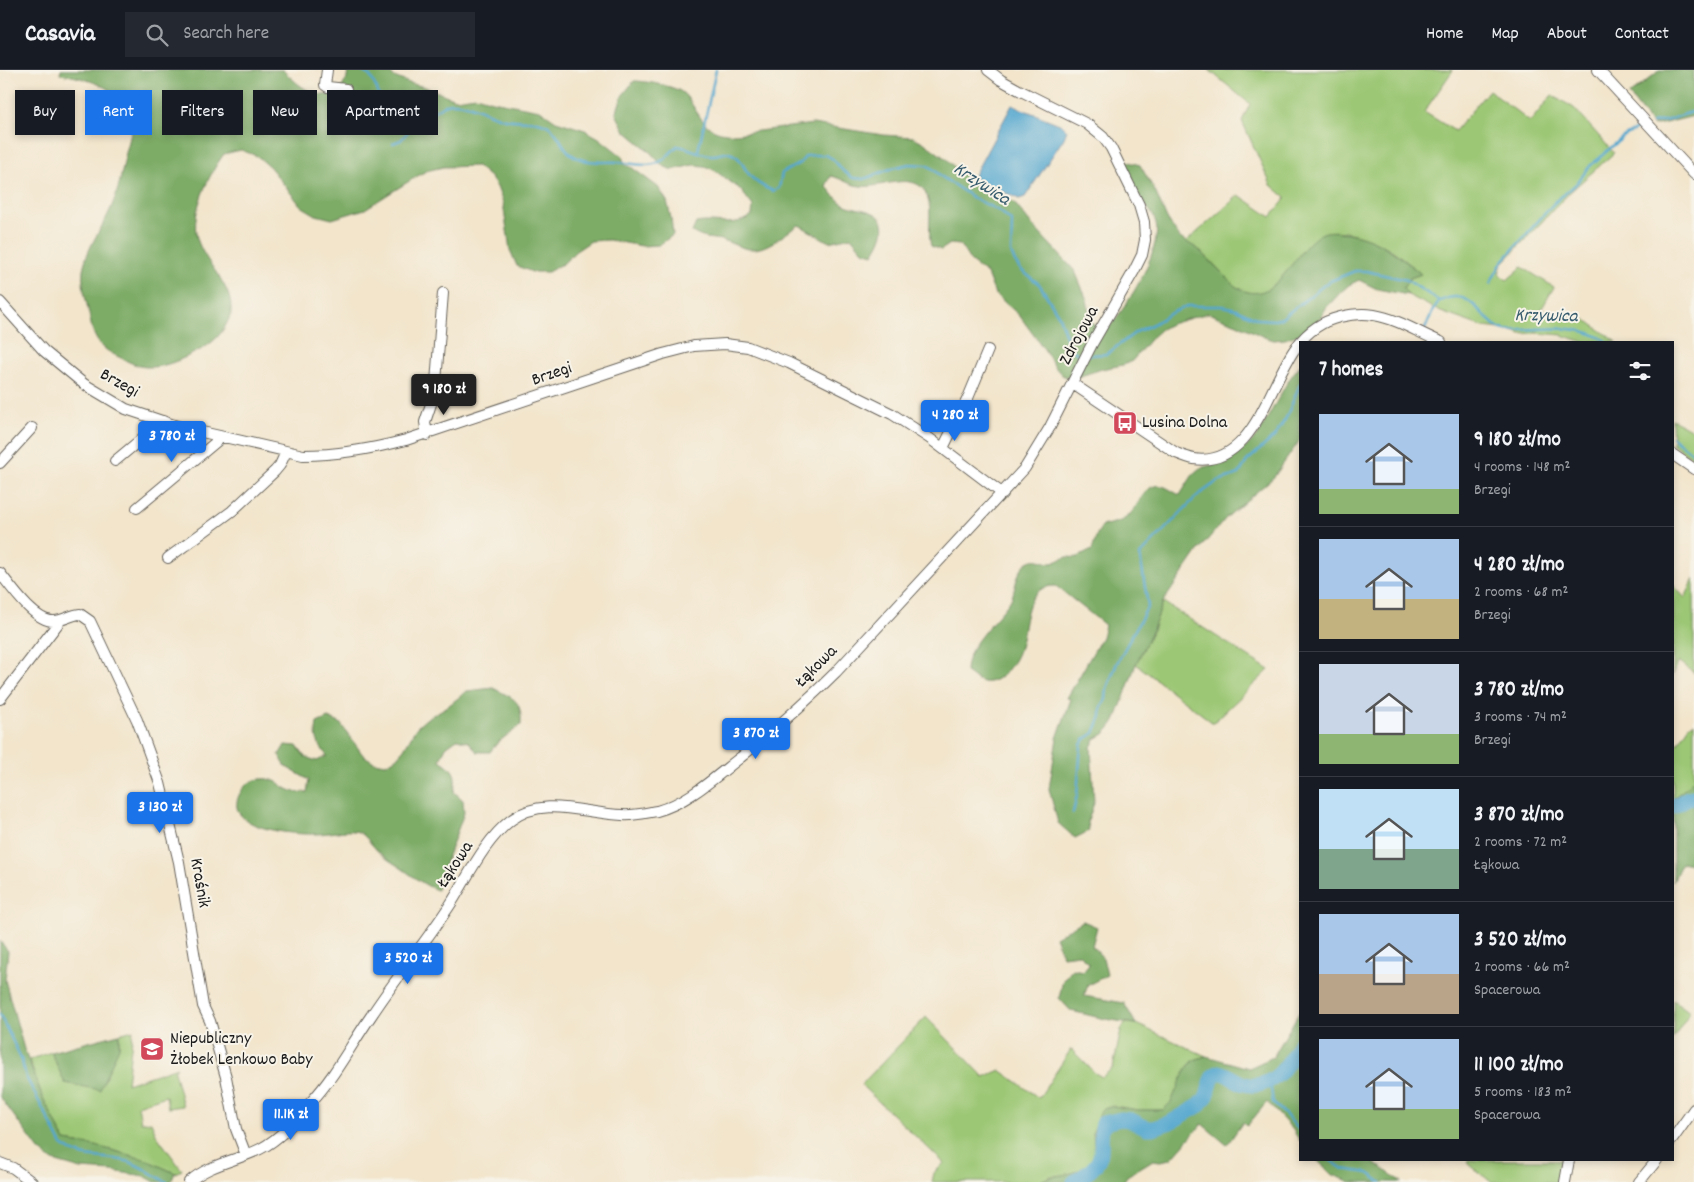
<!DOCTYPE html>
<meta charset="utf-8">
<style>
:root{--surface:#171b24;--page:#242831;--text:#f1f3f6;--muted:#9ea1a6;--line:#363941;--accent:#1a73e8}
body{margin:0;font-family:Dekko,sans-serif;background:var(--page);color:var(--text);height:100vh;display:flex;flex-direction:column;font-size:19px;white-space:nowrap}
*{box-sizing:border-box;margin:0}
p{font-size:16px;color:var(--muted)}
.icon{flex:none;width:28px;height:28px;fill:none;stroke:currentColor;stroke-width:2;stroke-linecap:round;stroke-linejoin:round}
.map{position:relative;flex:1;overflow:hidden}
.sheet{position:absolute;left:1299px;top:271px;width:375px;height:820px;display:flex;flex-direction:column;background:var(--surface);border-radius:0px;box-shadow:0 2px 8px #0003}
.sheet>*{flex:none}
.guide{position:absolute;left:15px;top:20px;width:475px;height:45px;display:flex;gap:10px}
.price{position:absolute;translate:-50% -42px;padding:0 11px;border-radius:5px;background:var(--accent);color:#fff;font-size:16px;line-height:32px;filter:drop-shadow(0 1px 2px #0008)}
.price::after{content:'';position:absolute;left:50%;top:30px;width:15px;height:11px;margin-left:-8px;background:inherit;clip-path:polygon(0 0,100% 0,50% 100%)}
.price.active{background:#222;color:#fff}
ul{padding:0;list-style:none}
li{display:flex;align-items:center;gap:15px;height:125px;padding:0 20px}
li+li{border-top:1px solid var(--line)}
li span{display:grid;place-items:center;flex:none;width:140px;height:100px;border-radius:0px;color:#555}
li>.icon{margin-inline-start:auto}
span .icon{width:60px;height:60px;fill:#fffc;stroke-width:1}
li b{font-size:21px}
h2{display:flex;justify-content:space-between;align-items:center;height:60px;padding:0 20px;font-size:21px}
.tag{padding:0 18px;border-radius:0px;background:var(--surface);box-shadow:0 2px 8px #0003;font-size:18px;line-height:45px}
.tag.active{background:var(--accent);color:#fff}
header{display:flex;align-items:center;gap:30px;box-sizing:border-box;height:70px;padding:0 25px;background:var(--surface);border-bottom:1px solid var(--line)}
header strong{font-size:24px}
nav{display:flex;gap:28px;margin-inline-start:auto;font-size:18px}
.search{width:350px;height:45px;background:var(--page);display:flex;align-items:center;gap:12px;box-sizing:border-box;padding:0 18px;border-radius:0px;color:var(--muted);font-size:19px}
.map>svg:first-child{display:block}
</style>
<header>
<strong>Casavia</strong>
<div class="search"><svg class="icon" aria-label="search" viewBox="0 0 24 24"><circle cx="10" cy="10" r="6"/><path d="M15 15l6 6"/></svg>Search here</div>
<nav><a>Home</a><a>Map</a><a>About</a><a>Contact</a></nav>
</header>
<div class="map">
<svg width="1694" height="1112" viewBox="0 0 1694 1112">
<rect width="100%" height="100%" fill="#f7f3e8"/>
<filter id="ink" filterUnits="userSpaceOnUse"><feTurbulence type="fractalNoise" baseFrequency=".02" numOctaves="2"/><feDisplacementMap in="SourceGraphic" scale="10" xChannelSelector="R" yChannelSelector="G"/><feConvolveMatrix kernelMatrix="1 2 1 2 8 2 1 2 1" color-interpolation-filters="sRGB"/></filter>
<filter id="wash" filterUnits="userSpaceOnUse"><feTurbulence type="fractalNoise" baseFrequency=".0096" numOctaves="4" result="noise"/><feDisplacementMap in="SourceGraphic" scale="20" xChannelSelector="R" yChannelSelector="G"/><feGaussianBlur stdDeviation="1.12" result="paint"/><feColorMatrix in="noise" values="0 0 0 0 0 0 0 0 0 0 0 0 0 0 0 0 0 1.4 0 .05"/><feComposite in="paint" operator="in"/></filter>
<g filter="url(#wash)">
<rect width="100%" height="100%" fill="#f2e5cc"/>
<path fill="#9cc774" stroke="#5c7248" d="M 1209,0 L 1453,0 L 1424,42 L 1455,61 L 1489,20 L 1530,52 L 1552,25 L 1574,38 L 1614,83 L 1570,122 L 1502,194 L 1499,204 L 1507,210 L 1522,197 L 1554,217 L 1541,240 L 1586,250 L 1617,272 L 1584,272 L 1562,265 L 1535,263 L 1521,264 L 1509,260 L 1483,257 L 1441,242 L 1408,225 L 1403,218 L 1410,208 L 1421,204 C 1413,197 1405,190 1397,184 C 1382,172 1343,156 1325,163 C 1294,174 1277,245 1235,216 L 1201,181 L 1186,172 L 1239,125 L 1271,147 L 1286,128 L 1271,115 L 1242,51 L 1250,34 Z
M 1672,349 L 1694,361 L 1694,389 L 1673,374 Z
M 1694,509 L 1694,603 L 1679,591 L 1673,605 L 1673,515 L 1685,528 Z
M 1163,532 L 1269,600 L 1213,653 L 1136,594 L 1153,559 Z
M 1694,653 L 1694,709 L 1680,723 L 1673,728 L 1672,676 L 1675,677 L 1690,655 Z
M 1673,930 L 1690,942 L 1673,969 Z
M 926,947 L 984,1007 L 1000,1000 L 1039,1028 L 1071,979 L 1095,1003 L 1102,1007 L 1113,998 L 1121,960 L 1125,953 L 1136,954 L 1206,986 L 1194,990 L 1186,999 L 1177,1022 L 1171,1032 L 1163,1040 L 1138,1040 L 1113,1036 L 1101,1040 L 1095,1074 L 1095,1086 L 1087,1097 L 1077,1104 L 1064,1106 L 1051,1106 L 1039,1112 L 932,1112 L 934,1103 L 944,1093 L 861,1015 Z
M 133,960 L 127,1014 L 177,997 L 174,1001 L 183,1036 L 168,1038 L 166,1026 L 138,1035 L 141,1052 L 151,1052 L 157,1066 L 182,1100 L 175,1103 C 138,1086 106,1077 65,1071 L 43,1028 L 29,990 L 51,982 L 65,1013 L 119,977 L 119,964 Z
M 1468,1090 L 1567,1090 L 1563,1112 L 1491,1112 L 1469,1094 Z"/>
<path fill="#7dac66" stroke="#4c6441" d="M 61,0 L 283,0 C 294,11 307,24 324,25 C 329,25 335,23 340,21 L 347,8 L 348,0 L 387,0 L 394,7 L 409,13 L 425,17 L 455,29 L 476,26 L 492,31 L 540,40 L 556,51 L 585,60 L 599,68 L 622,86 L 625,95 L 631,97 L 658,117 L 667,131 L 671,148 L 673,165 L 659,175 L 642,176 L 609,170 L 591,171 L 576,181 L 564,193 L 548,202 L 532,202 L 517,196 L 510,180 L 503,133 L 497,117 L 490,107 L 477,96 L 443,97 L 426,101 L 411,110 L 365,139 L 332,149 L 316,145 L 301,136 L 270,97 L 257,86 L 241,80 L 224,84 C 209,104 190,143 197,168 C 204,194 234,215 231,243 C 231,246 228,250 227,253 C 220,267 210,275 198,281 C 183,289 164,298 147,297 C 138,297 127,291 119,287 C 97,277 93,267 89,244 C 86,228 80,211 84,195 C 89,174 103,157 111,138 C 119,119 121,106 125,87 C 128,73 135,56 130,42 C 121,18 83,7 60,4 Z
M 1660,0 L 1694,0 L 1694,46 L 1653,56 L 1629,25 Z
M 634,11 C 646,11 675,16 683,23 C 687,26 690,32 693,36 C 706,57 710,62 735,64 L 813,54 L 883,65 L 913,67 L 923,72 L 949,91 L 956,99 L 972,112 L 1008,128 L 1016,135 L 1031,154 L 1075,201 L 1087,230 L 1091,250 L 1097,259 L 1107,259 C 1126,239 1162,181 1156,153 C 1153,142 1145,136 1139,127 C 1133,115 1129,103 1125,91 L 1140,95 L 1155,121 L 1167,149 L 1180,168 L 1198,179 L 1235,216 C 1277,244 1293,176 1323,163 C 1330,160 1338,162 1346,163 C 1376,166 1398,185 1421,204 L 1410,208 L 1403,218 L 1408,225 L 1377,219 L 1359,210 L 1349,215 L 1341,222 L 1326,238 L 1321,247 L 1306,262 L 1285,269 L 1274,270 L 1264,267 L 1237,254 L 1208,243 L 1171,254 L 1161,259 L 1153,266 L 1132,291 L 1123,295 L 1102,299 L 1071,309 L 1062,305 L 1055,297 L 1044,279 L 1019,245 L 995,224 L 987,204 L 971,192 L 960,175 L 950,174 L 941,180 L 931,176 C 927,160 933,142 927,126 C 917,98 879,120 860,116 C 849,115 841,108 831,106 L 826,116 C 831,121 836,129 842,133 C 850,138 859,138 868,141 C 893,148 883,169 873,184 L 863,181 L 851,167 L 829,172 L 799,155 C 785,163 768,180 751,179 C 741,179 731,172 721,170 C 709,168 703,169 692,162 L 696,153 C 716,149 734,159 752,145 L 753,136 L 740,119 L 714,100 L 704,96 L 693,95 L 672,100 L 663,96 L 648,80 L 625,61 L 616,44 L 622,26 Z
M 1300,295 L 1300,369 L 1298,373 L 1274,407 L 1226,448 L 1198,481 L 1163,532 L 1153,559 L 1136,594 L 1116,649 L 1110,658 L 1104,664 L 1095,669 L 1091,677 L 1094,733 L 1088,751 L 1089,761 L 1075,768 L 1058,753 L 1049,719 L 1057,668 L 1071,629 L 1067,628 L 1102,567 L 1105,555 L 1056,516 C 1023,515 1027,555 1020,577 C 1016,591 1001,615 983,612 C 977,611 971,605 966,602 C 966,574 995,553 1010,531 C 1017,519 1015,498 1030,491 C 1038,487 1044,493 1052,493 C 1057,492 1062,488 1067,487 C 1070,487 1074,488 1078,487 C 1083,485 1087,482 1092,480 L 1097,464 L 1102,456 C 1111,453 1121,453 1128,446 C 1140,436 1145,409 1165,417 C 1170,419 1175,423 1180,425 L 1194,403 L 1200,398 L 1216,394 L 1232,387 L 1246,377 L 1258,365 L 1288,311 Z
M 493,618 C 514,629 522,629 521,655 C 508,666 500,668 490,682 L 477,682 L 469,672 L 457,669 L 446,677 L 440,690 C 455,700 457,704 454,722 L 463,730 L 464,743 L 445,794 L 437,820 C 424,815 415,808 404,800 C 394,793 383,788 374,777 C 368,771 364,762 354,761 C 345,760 327,764 316,764 C 294,765 216,759 242,720 C 247,713 253,710 261,709 C 279,707 282,720 296,722 C 299,723 304,722 307,722 L 309,710 L 286,697 L 279,685 L 285,675 L 297,676 L 305,687 L 317,691 L 327,686 C 318,673 314,669 317,653 L 328,648 L 340,653 L 363,685 L 374,692 L 386,694 L 396,688 L 404,679 L 416,658 L 426,649 L 448,636 L 467,621 Z
M 1694,709 L 1694,795 L 1682,792 L 1673,811 L 1673,728 L 1680,723 Z
M 1083,851 L 1097,857 L 1092,876 L 1103,888 L 1107,905 L 1088,915 L 1084,926 L 1124,933 L 1136,954 L 1105,949 L 1071,941 L 1059,928 L 1063,910 L 1072,899 L 1083,901 L 1089,894 L 1079,884 L 1063,886 L 1055,867 Z
M 0,871 L 8,881 L 5,910 L 24,979 L 43,1028 L 65,1071 L 96,1076 L 144,1089 L 175,1103 L 171,1112 L 155,1112 L 144,1106 L 112,1101 L 81,1099 L 53,1091 L 39,1080 L 0,1027 Z
M 1300,941 L 1300,1071 L 1293,1060 L 1267,1032 L 1247,1056 L 1243,1052 L 1227,1075 L 1202,1054 L 1171,1089 L 1160,1091 L 1153,1090 L 1127,1106 L 1123,1112 L 1039,1112 C 1064,1099 1073,1112 1095,1086 L 1093,1062 L 1101,1040 L 1113,1036 L 1138,1040 L 1163,1040 L 1171,1032 L 1186,999 L 1194,990 L 1206,986 L 1249,998 L 1273,987 Z
M 119,964 L 119,977 L 100,1020 L 65,1013 L 51,982 Z
M 1317,1090 L 1370,1090 L 1402,1112 L 1351,1112 L 1331,1104 Z"/>
<path fill="#54a7cf" stroke="#386276" d="M 1012,35 L 1062,55 L 1067,60 L 1064,68 L 1025,127 L 1019,129 L 977,110 L 974,105 Z"/>
<g fill="none" stroke-linecap="round" stroke-linejoin="round">
<path stroke="#54a7cf" stroke-width="2.5" d="M 360,0 L 370,6 L 377,19 L 381,34 L 389,42 L 400,43 L 416,52 L 421,51 C 430,45 443,32 454,33 C 472,33 488,45 505,49 C 519,52 538,48 550,57 C 559,64 562,77 571,84 C 586,95 603,91 619,92 C 631,93 642,97 654,94 C 664,92 670,83 677,76 C 689,77 700,85 711,85 C 722,86 725,78 737,87 C 742,91 744,98 748,103 C 754,112 763,117 773,121 L 779,118 L 782,103 L 800,93 L 806,86 L 815,85 L 826,85 L 833,89 L 843,101 L 853,108 L 864,109 L 893,98 L 909,94 L 926,95 L 932,98 L 942,107 L 972,127 L 1001,142 L 1012,152 L 1011,182 L 1015,192 L 1021,200 L 1039,214 L 1043,220 L 1059,246 L 1070,278 L 1079,285 L 1084,285
M 1652,53 L 1668,50 L 1694,41
M 393,73 L 401,70 L 416,52
M 698,81 L 716,0
M 1490,214 L 1502,192 L 1554,133 L 1576,114 L 1590,96 L 1623,67 L 1644,55
M 1439,231 C 1444,230 1449,227 1454,227 C 1475,225 1486,256 1505,260 C 1515,262 1525,259 1536,259 C 1559,258 1588,257 1607,272
M 1425,259 L 1433,240 L 1439,231
M 1089,285 L 1107,284 L 1136,262 L 1153,254 L 1171,243 L 1187,236 L 1223,236 L 1236,239 L 1258,249 L 1275,250 L 1282,248 L 1328,212 L 1355,201 L 1366,201 L 1407,210 L 1439,231
M 1672,367 L 1694,384
M 1073,743 L 1077,725 L 1081,675 L 1085,669 L 1094,663 L 1101,646 L 1101,639 L 1106,629 L 1107,618 L 1117,593 L 1148,536 L 1140,485 L 1197,426 L 1218,411 L 1239,404 L 1247,391 L 1275,366 L 1286,348 L 1300,314
M 0,945 L 21,988 L 26,1007 L 62,1075 C 85,1093 105,1084 129,1092 C 142,1096 154,1106 167,1112
M 1270,1012 L 1273,1033 L 1285,1044 L 1300,1061
M 1330,1090 L 1343,1099 L 1368,1103 L 1381,1112"/>
<path stroke="#54a7cf" stroke-width="15" d="M 1672,737 L 1688,728 L 1694,727
M 1074,1112 C 1085,1105 1100,1096 1101,1082 C 1102,1072 1100,1063 1103,1053 L 1121,1049 L 1131,1050 L 1147,1058 L 1153,1058 L 1171,1052 L 1200,1035 L 1207,1026 L 1213,1006 L 1219,1002 C 1228,1004 1235,1011 1244,1014 C 1273,1021 1288,995 1300,973"/>
</g>
</g>
<g filter="url(#ink)">
<g fill="none" stroke-linecap="round" stroke-linejoin="round">
<defs>
<path id="minor" d="M 327,0 L 325,15 L 328,17 L 346,19
M 1598,0 L 1694,104
M 0,232 L 44,281 L 84,314 L 126,339 L 180,357 L 303,385 C 339,385 372,379 406,370 L 663,284 L 694,276 L 725,274 L 748,277 L 789,293 L 892,344 L 929,368 L 1003,424
M 1073,314 L 1176,383 C 1181,385 1188,388 1194,389 C 1254,398 1269,312 1297,276 C 1308,261 1323,251 1340,247 C 1352,244 1363,243 1374,245 C 1398,249 1419,263 1441,272
M 427,365 L 425,352 L 433,328 L 436,312 L 443,223
M 943,378 L 968,328 L 988,280
M 1672,384 L 1694,399
M 115,391 L 163,351
M 0,393 L 32,358
M 137,438 L 222,367
M 168,488 L 232,441 L 275,401 L 280,395 L 286,382
M 0,503 C 11,517 35,552 54,551 C 63,551 70,545 80,544 L 90,551 L 137,650 L 160,713 L 179,792 L 203,936 L 210,951 L 226,1007 L 236,1059 L 246,1085
M 0,629 L 60,551
M 1672,1070 L 1694,1039
M 0,1093 L 13,1098 L 32,1112
M 189,1112 C 209,1094 236,1091 260,1079 C 280,1069 297,1049 311,1032 C 335,1006 351,975 371,946 C 396,908 425,873 450,835 C 468,807 484,771 511,750 C 544,725 585,744 622,745 C 634,746 645,743 657,741 C 689,732 715,707 741,687 C 774,660 806,632 836,602 L 1025,398 L 1050,357 L 1092,274 L 1134,201 L 1142,185 L 1145,170 L 1144,152 L 1139,135 L 1111,78 L 1103,67 L 1087,54 L 1019,20 L 1001,10 L 988,0
M 1565,1112 L 1569,1090
M 1639,1112 L 1657,1090"/>
</defs>
<use href="#minor" stroke="#67625a" stroke-width="12"/>
<use href="#minor" stroke="#fff" stroke-width="10"/>
</g>
</g>
<defs>
<symbol id="bus-square" viewBox="-11 -11 22 22"><rect x="-9" y="-9" width="18" height="18" rx="4" fill="#d1495b" stroke="#f7f3e8"/><path d="M-5-6H5V4H4V6H2V4H-2V6H-4V4H-5ZM-3.5-4V0h7V-4ZM-3.5 1.2v1.5H-2V1.2ZM2 1.2v1.5H3.5V1.2Z" fill="#fff"/></symbol>
<symbol id="school-square" viewBox="-11 -11 22 22"><rect x="-9" y="-9" width="18" height="18" rx="4" fill="#d1495b" stroke="#f7f3e8"/><path d="M0-5L7-2L0 1L-7-2ZM-4 1L0 2.5L4 1V4Q0 6-4 4Z" fill="#fff"/></symbol>
</defs>
<g fill-rule="evenodd">
<use href="#bus-square" x="1111" y="339" width="28" height="28"/>
<use href="#school-square" x="138" y="965" width="28" height="28"/>
</g>
<g text-anchor="middle" dominant-baseline="central" stroke-width="4" stroke-linejoin="round" paint-order="stroke">
<g font-size="18" fill="#1c1c1c" stroke="#f7f3e8">
<text transform="translate(1080 266) rotate(-62)">Zdrojowa</text>
<text transform="translate(552 305) rotate(-19)">Brzegi</text>
<text transform="translate(119 314) rotate(29)">Brzegi</text>
<text transform="translate(817 597) rotate(-45)">Łąkowa</text>
<text transform="translate(456 795) rotate(-57)">Łąkowa</text>
<text transform="translate(199 813) rotate(80)">Kraśnik</text>
</g>
<g font-size="18" fill="#1c1c1c" stroke="#f7f3e8" text-anchor="start">
<text x="1142" y="353">Lusina Dolna</text>
<text x="170" y="969">Niepubliczny<tspan x="170" dy="21">Żłobek Lenkowo Baby</tspan></text>
</g>
<g font-size="19" font-style="italic" fill="#355b6d" stroke="#f7f3e8">
<text transform="translate(981 115) rotate(33)">Krzywica</text>
<text transform="translate(1546 247) rotate(1)">Krzywica</text>
</g>
</g>
</svg>
<b class="price active" style="left:444px;top:346px">9 180 zł</b>
<b class="price" style="left:955px;top:372px">4 280 zł</b>
<b class="price" style="left:172px;top:393px">3 780 zł</b>
<b class="price" style="left:756px;top:690px">3 870 zł</b>
<b class="price" style="left:160px;top:764px">3 130 zł</b>
<b class="price" style="left:408px;top:915px">3 520 zł</b>
<b class="price" style="left:291px;top:1071px">11.1K zł</b>
<div class="guide">
<a class="tag">Buy</a>
<a class="tag active">Rent</a>
<a class="tag">Filters</a>
<a class="tag">New</a>
<a class="tag">Apartment</a>
</div>
<section class="sheet">
<h2>7 homes<svg class="icon" aria-label="filters" viewBox="0 0 24 24"><path d="M4 7h16M4 17h16"/><circle cx="9" cy="7" r="2"/><circle cx="15" cy="17" r="2"/></svg></h2>
<ul>
<li><span style="background:linear-gradient(#a9c7e8 75%,#8fb573 0)"><svg class="icon" aria-label="home" viewBox="0 0 24 24"><path d="M3 11l9-7 9 7M6 9v11h12V9"/></svg></span><div><b>9 180 zł/mo</b><p>4 rooms · 148 m²</p><p>Brzegi</p></div></li>
<li><span style="background:linear-gradient(#a9c7e8 60%,#c2b280 0)"><svg class="icon" aria-label="home" viewBox="0 0 24 24"><path d="M3 11l9-7 9 7M6 9v11h12V9"/></svg></span><div><b>4 280 zł/mo</b><p>2 rooms · 68 m²</p><p>Brzegi</p></div></li>
<li><span style="background:linear-gradient(#c9d6e8 70%,#8fb573 0)"><svg class="icon" aria-label="home" viewBox="0 0 24 24"><path d="M3 11l9-7 9 7M6 9v11h12V9"/></svg></span><div><b>3 780 zł/mo</b><p>3 rooms · 74 m²</p><p>Brzegi</p></div></li>
<li><span style="background:linear-gradient(#bfe0f5 60%,#7fa58c 0)"><svg class="icon" aria-label="home" viewBox="0 0 24 24"><path d="M3 11l9-7 9 7M6 9v11h12V9"/></svg></span><div><b>3 870 zł/mo</b><p>2 rooms · 72 m²</p><p>Łąkowa</p></div></li>
<li><span style="background:linear-gradient(#a9c7e8 60%,#b9a48a 0)"><svg class="icon" aria-label="home" viewBox="0 0 24 24"><path d="M3 11l9-7 9 7M6 9v11h12V9"/></svg></span><div><b>3 520 zł/mo</b><p>2 rooms · 66 m²</p><p>Spacerowa</p></div></li>
<li><span style="background:linear-gradient(#a9c7e8 70%,#8fb573 0)"><svg class="icon" aria-label="home" viewBox="0 0 24 24"><path d="M3 11l9-7 9 7M6 9v11h12V9"/></svg></span><div><b>11 100 zł/mo</b><p>5 rooms · 183 m²</p><p>Spacerowa</p></div></li>
</ul>
</section>
</div>
